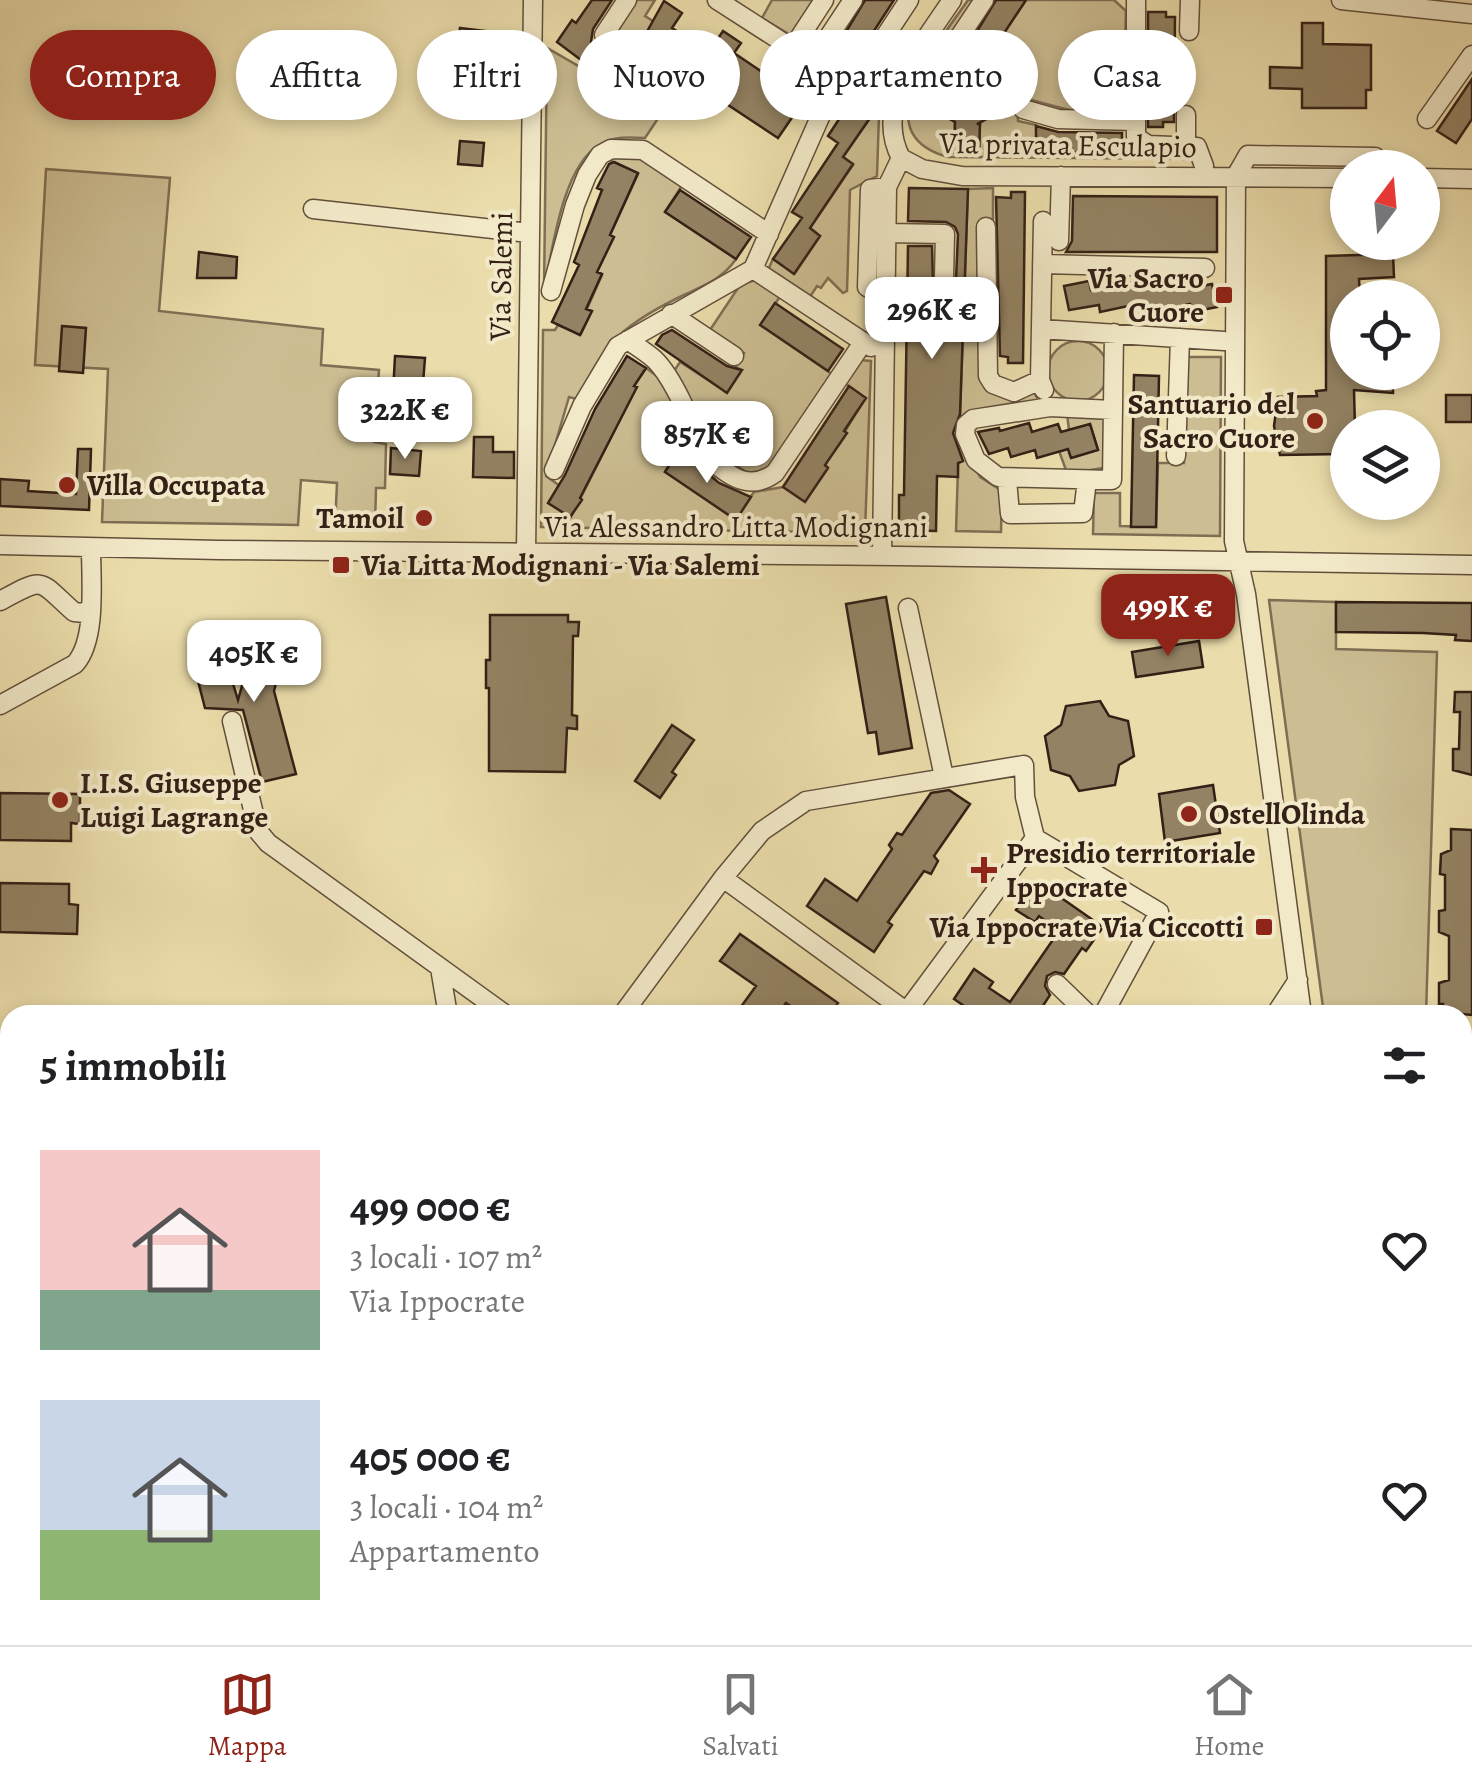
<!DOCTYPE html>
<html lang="it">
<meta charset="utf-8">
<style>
:root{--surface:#fff;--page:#f6f6f6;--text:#202124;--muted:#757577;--line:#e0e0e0;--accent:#8f2418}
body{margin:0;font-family:Alegreya,serif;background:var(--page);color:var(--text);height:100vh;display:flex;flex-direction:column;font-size:38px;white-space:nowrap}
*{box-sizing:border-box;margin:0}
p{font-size:32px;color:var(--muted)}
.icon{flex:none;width:55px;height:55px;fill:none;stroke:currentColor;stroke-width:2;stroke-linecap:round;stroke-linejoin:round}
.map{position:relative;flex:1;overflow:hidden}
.side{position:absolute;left:0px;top:1005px;width:1472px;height:640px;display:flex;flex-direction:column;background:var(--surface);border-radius:30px 30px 0 0;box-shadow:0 5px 15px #0003}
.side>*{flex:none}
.guide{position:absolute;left:30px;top:30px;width:1412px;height:90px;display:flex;gap:20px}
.needle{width:65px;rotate:16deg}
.fabs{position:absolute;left:1330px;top:150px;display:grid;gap:20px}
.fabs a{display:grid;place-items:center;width:110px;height:110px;border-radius:50%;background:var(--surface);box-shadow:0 5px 15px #0003;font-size:50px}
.price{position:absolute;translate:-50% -85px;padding:0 22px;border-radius:20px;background:#fff;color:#222;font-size:32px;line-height:65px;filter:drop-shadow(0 2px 5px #0008)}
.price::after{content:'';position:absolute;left:50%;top:60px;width:30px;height:22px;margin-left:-15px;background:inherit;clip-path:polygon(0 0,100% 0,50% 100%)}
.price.selected{background:var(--accent);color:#fff}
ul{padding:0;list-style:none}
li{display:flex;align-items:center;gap:30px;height:250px;padding:0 40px}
li span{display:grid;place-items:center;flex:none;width:280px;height:200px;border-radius:0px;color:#555}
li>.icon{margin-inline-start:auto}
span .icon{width:120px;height:120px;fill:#fffc;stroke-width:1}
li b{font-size:42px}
h2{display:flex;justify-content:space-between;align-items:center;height:120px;padding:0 40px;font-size:42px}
.tag{padding:0 35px;border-radius:45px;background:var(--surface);box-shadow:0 5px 15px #0003;font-size:35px;line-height:90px}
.tag.selected{background:var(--accent);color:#fff}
.tabs{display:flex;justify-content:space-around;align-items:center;height:140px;border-top:2px solid var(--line);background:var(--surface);font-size:28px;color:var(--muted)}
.tabs a{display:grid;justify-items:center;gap:5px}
.tabs .selected{color:var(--accent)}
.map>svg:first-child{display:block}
</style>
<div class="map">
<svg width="1472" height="1645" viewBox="0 0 1472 1645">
<rect width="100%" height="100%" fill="#ebddab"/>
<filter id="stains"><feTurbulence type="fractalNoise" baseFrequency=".002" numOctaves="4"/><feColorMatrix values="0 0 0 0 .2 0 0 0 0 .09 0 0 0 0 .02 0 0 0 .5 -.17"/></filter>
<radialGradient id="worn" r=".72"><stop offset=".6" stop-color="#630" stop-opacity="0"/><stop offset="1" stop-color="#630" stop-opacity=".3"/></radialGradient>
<path fill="#ccbd92" stroke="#806e54" stroke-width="2.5" d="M 634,0 L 655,0 L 645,16 L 659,25 L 647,35 L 631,59 L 677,90 L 645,138 C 629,137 613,136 599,145 C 562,167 552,252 544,291 L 547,48 L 582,68 L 596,46 L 601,49 Z
M 772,0 L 817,0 L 792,36 L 762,18 Z
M 968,0 L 977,0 L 946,52 L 949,68 L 928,106 L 955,122 L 955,153 L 979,153 L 980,123 L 1007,107 L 995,84 L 997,78 L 959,52 L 965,44 L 987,58 L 1026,0 L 1114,0 L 1126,11 L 1123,112 L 1080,113 L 1028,99 L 1017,104 L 1018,121 L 1036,125 L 1037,152 L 1187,154 L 1187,159 L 948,157 C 861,133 939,43 968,0 Z
M 875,111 L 879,115 L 877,176 L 850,190 L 847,291 L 843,293 L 828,278 L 821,288 L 817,286 L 808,300 L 768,270 L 773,259 L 795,273 L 820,236 L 810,228 L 853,165 L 843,157 Z
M 613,156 L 642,158 L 683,184 L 665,212 L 736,259 C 723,278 707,284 686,294 C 633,319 599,342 580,400 L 569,397 L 546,476 L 560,486 L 549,503 L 571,517 L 636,388 L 634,386 L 646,368 L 661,379 L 689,435 L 665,472 L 735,519 L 754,492 L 783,487 L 805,501 L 828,468 L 825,465 L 865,398 L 844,383 L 859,360 L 871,361 L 865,533 L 541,527 L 543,330 L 555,330 L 558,325 L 581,334 L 591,312 L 587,309 L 602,275 L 597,272 L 613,237 L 610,235 L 638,174 L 609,160 Z
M 46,169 L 170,178 L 159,311 L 323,329 L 321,365 L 379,370 L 374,442 L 386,444 L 385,488 L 376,488 L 375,526 L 335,526 L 337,483 L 301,480 L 298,525 L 102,522 L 108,369 L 35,365 Z
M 993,188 L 993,219 L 981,220 L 980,348 L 983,377 L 1034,392 L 1040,404 L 960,417 L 968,189 Z
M 758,279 L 781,295 L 761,325 L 832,374 L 767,471 L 749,474 L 712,449 L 672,374 L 680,362 L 727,392 L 741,370 L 735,366 L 744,353 L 710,330 L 740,285 Z
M1048 371a30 30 0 1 1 60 0a30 30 0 1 1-60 0Z
M 1185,357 L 1221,357 L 1220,536 L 1093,534 L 1094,493 L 1120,493 L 1120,526 L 1156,527 L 1158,463 L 1184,463 Z
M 1067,414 L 1098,415 L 1104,420 L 1108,462 L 1103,468 L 1072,473 L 1066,470 L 1059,451 L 1069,449 L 1072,458 L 1098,450 L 1090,424 L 1069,430 Z
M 959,436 L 980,477 L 1002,491 L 1001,532 L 956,531 Z
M 1269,600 L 1336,602 L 1336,649 L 1437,652 L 1426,1015 L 1324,1015 Z
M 0,1245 L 10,1245 L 10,1635 L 77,1635 L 76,1645 L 0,1645 Z
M 686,1635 L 809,1635 L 811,1645 L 688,1645 Z"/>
<path fill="#938263" stroke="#342016" stroke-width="2.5" d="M 592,0 L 612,0 L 593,29 L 591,42 L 596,46 L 585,63 L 557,42 L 572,20 L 576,23 Z
M 865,0 L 894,0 L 857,57 L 838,45 Z
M 996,0 L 1026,0 L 987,59 L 968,46 Z
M 664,1 L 682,13 L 672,28 L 709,52 L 723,31 L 741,43 L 734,53 L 804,100 L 778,138 L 639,46 Z
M 1148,12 L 1166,12 L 1166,17 L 1175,17 L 1174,122 L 1163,122 L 1163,127 L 1148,127 Z
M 1302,23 L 1323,23 L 1323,44 L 1371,45 L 1371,90 L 1366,90 L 1366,108 L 1302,108 L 1302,89 L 1270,88 L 1270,67 L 1302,68 Z
M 460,28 L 486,31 L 484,57 L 457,53 Z
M 1472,79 L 1472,119 L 1456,143 L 1437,131 Z
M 941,83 L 962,96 L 956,106 L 995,84 L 1008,107 L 977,124 L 980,124 L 979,153 L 954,153 L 955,122 L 927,106 Z
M 851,101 L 872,115 L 843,157 L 853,164 L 810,228 L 820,236 L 794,274 L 773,259 L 802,218 L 792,212 L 838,143 L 828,136 Z
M 1036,126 L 1058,132 L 1122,133 L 1122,153 L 1036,152 Z
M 460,141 L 484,143 L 482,166 L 458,164 Z
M 614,162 L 638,173 L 610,235 L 614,237 L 597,272 L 602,274 L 586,309 L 592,311 L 580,335 L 552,322 L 579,265 L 574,262 L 602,190 L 597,188 L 609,164 Z
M 909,188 L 968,189 L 960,414 L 953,433 L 963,461 L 958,463 L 958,477 L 937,476 L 936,531 L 899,530 L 899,495 L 904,495 L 908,246 L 932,246 L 933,283 L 945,290 L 954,285 L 956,279 L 958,234 L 955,227 L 946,222 L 908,221 Z
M 680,190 L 751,237 L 736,259 L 665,212 Z
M 1011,192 L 1025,192 L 1023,363 L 1008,363 L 1008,357 L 1000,356 L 996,197 L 1011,198 Z
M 1073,196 L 1217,197 L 1217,252 L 1066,252 L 1072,241 Z
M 199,252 L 237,257 L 236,278 L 197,278 Z
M 1393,254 L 1394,277 L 1359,279 L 1360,298 L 1348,298 L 1348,372 L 1393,372 L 1393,393 L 1354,390 L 1355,428 L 1348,428 L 1348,447 L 1343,447 L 1343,454 L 1280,455 L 1274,426 L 1278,397 L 1317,396 L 1316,391 L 1326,390 L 1326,256 Z
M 1089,281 L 1091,290 L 1135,282 L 1136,289 L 1178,282 L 1180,290 L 1212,284 L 1217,307 L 1192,312 L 1190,304 L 1149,312 L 1147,302 L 1100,312 L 1099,305 L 1069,310 L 1064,286 Z
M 775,303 L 843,349 L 828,371 L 760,325 Z
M 62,326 L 86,328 L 83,373 L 59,371 Z
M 672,330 L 727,366 L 742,370 L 727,393 L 656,344 L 662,335 Z
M 395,356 L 425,358 L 422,396 L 393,394 Z
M 627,356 L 646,368 L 634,386 L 637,387 L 580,498 L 582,500 L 570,517 L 548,503 L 565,475 L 595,409 Z
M 1134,375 L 1159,376 L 1156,527 L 1131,527 Z
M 849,386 L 866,398 L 844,431 L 847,433 L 825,465 L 828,468 L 805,502 L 783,487 Z
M 1446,395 L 1472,395 L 1472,422 L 1446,422 Z
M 1029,423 L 1032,432 L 1058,424 L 1061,432 L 1090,424 L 1098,450 L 1071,458 L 1068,449 L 1037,458 L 1035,450 L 1011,457 L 1008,448 L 989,454 L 978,432 L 999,428 L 1000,431 Z
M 474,437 L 493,437 L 493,452 L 514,452 L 514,478 L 473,477 Z
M 391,448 L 421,451 L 419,476 L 390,474 Z
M 78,449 L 91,449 L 89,510 L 0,506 L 0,479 L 29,481 L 28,491 L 76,494 Z
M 679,449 L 719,483 L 751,497 L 736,520 L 665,472 Z
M 886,597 L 912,748 L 879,754 L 876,732 L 868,733 L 846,604 Z
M 1336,602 L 1472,603 L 1472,641 L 1455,640 L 1456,635 L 1423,633 L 1336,632 Z
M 490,615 L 568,615 L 568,622 L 579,622 L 578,636 L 573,636 L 572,715 L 577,716 L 577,729 L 567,728 L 565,772 L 489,771 L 489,688 L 486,688 L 486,660 L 490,660 Z
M 256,636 L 286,644 L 274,691 L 296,774 L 262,782 L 243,710 L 205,708 L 198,681 L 205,660 L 226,661 L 238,700 Z
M 1199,641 L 1203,667 L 1136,677 L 1132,652 Z
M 1455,692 L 1472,692 L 1472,775 L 1453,770 L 1453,749 L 1459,749 L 1460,712 L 1454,712 Z
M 1100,701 L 1109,716 L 1128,721 L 1134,756 L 1119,765 L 1115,785 L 1079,791 L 1070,776 L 1051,770 L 1045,736 L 1061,725 L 1066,706 Z
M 672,725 L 694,740 L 672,772 L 676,775 L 660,798 L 635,781 Z
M 1213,785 L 1220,833 L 1165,842 L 1159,794 Z
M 949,790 L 970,804 L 934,856 L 938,861 L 931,874 L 924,871 L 888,922 L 892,925 L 874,952 L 807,906 L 825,879 L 857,901 L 892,849 L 889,845 L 897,833 L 902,835 L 931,793 Z
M 0,793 L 80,794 L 80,824 L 71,823 L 71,841 L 0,840 Z
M 1451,829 L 1472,830 L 1472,1015 L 1443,1012 L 1443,1004 L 1439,1004 L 1439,983 L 1449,980 L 1449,936 L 1439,932 L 1439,911 L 1445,910 L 1445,875 L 1440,874 L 1441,854 L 1451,850 Z
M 1037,881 L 1103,927 L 1086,951 L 1082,948 L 1064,974 L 1055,972 L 1047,976 L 1045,986 L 1050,995 L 1037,1015 L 977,1015 L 954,999 L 974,969 L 993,982 L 989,988 L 1010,1002 L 1059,931 L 1039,916 L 1035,922 L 1016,910 Z
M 0,883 L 69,884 L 69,904 L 78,905 L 77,934 L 0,932 Z
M 740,934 L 838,1003 L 830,1015 L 804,1015 L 786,1003 L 777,1015 L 735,1015 L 756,986 L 720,961 Z"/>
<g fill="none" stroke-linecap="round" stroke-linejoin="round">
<defs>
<path id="minor" d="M 717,0 L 893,113
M 1136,0 L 1136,137 L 1148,145 L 1197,147 L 1204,166
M 1341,0 L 1472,14
M 1189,31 L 1190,0
M 604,35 L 627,0
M 792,49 L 824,0
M 812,62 L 853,0
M 968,82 L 953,53 L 956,42 L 984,0
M 851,88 L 909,0
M 828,99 L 753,269 L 871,347
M 1023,109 L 1058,119 L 1134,121
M 1427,119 L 1472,55
M 1186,145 L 1186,115
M 901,158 L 922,169 L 962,176 L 1348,178
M 901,158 C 872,104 923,44 952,0
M 1422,178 L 1472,179
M 887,187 L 870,189 L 867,287 L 887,299
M 313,209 L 529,233
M 1043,221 L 1040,380 L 1044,390
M 986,227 L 988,376 L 993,384 L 1014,392 L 1040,380
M 888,233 L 945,234 L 944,278
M 1059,241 L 1061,176
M 1042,264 L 1205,268
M 551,291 L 575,205 L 587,175 L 600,155 L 611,149 L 643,150 L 769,234
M 671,314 L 734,356
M 1041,329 L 1224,341
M 628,340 C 636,346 646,352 654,359 C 672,376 696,427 699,452 C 725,470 745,495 775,473 L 862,344
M 1113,410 L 1050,407 L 973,419 L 966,425 L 965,434 L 976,460 L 998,477 L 1112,480 L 1114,333
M 1176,456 L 1180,338
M 554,470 L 582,406 L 618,346 L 753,269
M 1007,480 L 1010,514 L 1083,513 L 1087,480
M 0,545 L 219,550 L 899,556 L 1472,565
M 526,553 L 533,0
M 882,556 L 887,187 L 901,158
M 0,601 C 46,576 37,579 74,612 L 85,613 L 90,608
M 908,608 L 944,777
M 0,705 L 75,664 C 97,640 91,580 91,548
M 232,721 L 258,831 L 268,843 L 506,1015
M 723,878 L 911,1015
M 440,968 L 448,1015
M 1057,984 L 1089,1015
M 622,1015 L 723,878 L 762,831 L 806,801 L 1024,765 L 1025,797 L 1035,838 L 1159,912 L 1103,1015
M 904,1015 L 1035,838
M 1275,1015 L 1298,980
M 1302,1015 L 1246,594 L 1234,541 L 1236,176 L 1248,155 L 1375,157 L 1380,168
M 1462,1080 L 1472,1079
M 1462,1328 L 1472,1327
M 566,1635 L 568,1645
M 1338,1645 L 1338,1635"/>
</defs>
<use href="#minor" stroke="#624f3b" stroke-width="21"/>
<use href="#minor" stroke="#f2e9c8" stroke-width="18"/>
</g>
<g fill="#8f2418" stroke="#f2e9c8" stroke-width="4">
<rect x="1214" y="285" width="20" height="20" rx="5"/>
<circle cx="1315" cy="421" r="10"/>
<circle cx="67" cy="485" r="10"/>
<circle cx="424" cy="518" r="10"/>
<rect x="331" y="555" width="20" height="20" rx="5"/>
<circle cx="60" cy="800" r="10"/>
<circle cx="1189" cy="814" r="10"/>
<path d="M979 855h10v10h10v10h-10v10h-10v-10h-10v-10h10z"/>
<rect x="1254" y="917" width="20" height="20" rx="5"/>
</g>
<g text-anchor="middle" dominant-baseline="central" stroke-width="8" stroke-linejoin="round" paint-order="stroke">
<g font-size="30" fill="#342016" stroke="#f2e9c8">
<text transform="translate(1068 145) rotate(1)">Via privata Esculapio</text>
<text transform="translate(501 276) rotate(-89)">Via Salemi</text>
<text x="736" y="527">Via Alessandro Litta Modignani</text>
</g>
<g font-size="30" font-weight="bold" fill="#342016" stroke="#f2e9c8" text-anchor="start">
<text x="1204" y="278" text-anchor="end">Via Sacro<tspan x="1204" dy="34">Cuore</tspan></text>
<text x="1295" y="404" text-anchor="end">Santuario del<tspan x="1295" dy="34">Sacro Cuore</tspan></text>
<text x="87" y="485">Villa Occupata</text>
<text x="404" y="518" text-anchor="end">Tamoil</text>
<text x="361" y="565">Via Litta Modignani - Via Salemi</text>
<text x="80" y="783">I.I.S. Giuseppe<tspan x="80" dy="34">Luigi Lagrange</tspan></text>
<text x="1209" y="814">OstellOlinda</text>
<text x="1006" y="853">Presidio territoriale<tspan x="1006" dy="34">Ippocrate</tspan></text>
<text x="1244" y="927" text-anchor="end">Via Ippocrate Via Ciccotti</text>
</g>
</g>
<rect width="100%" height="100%" filter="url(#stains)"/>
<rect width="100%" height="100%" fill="url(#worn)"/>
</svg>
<div class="fabs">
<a><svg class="needle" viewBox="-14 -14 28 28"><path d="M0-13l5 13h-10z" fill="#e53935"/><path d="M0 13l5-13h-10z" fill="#757577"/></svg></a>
<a><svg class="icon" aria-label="locate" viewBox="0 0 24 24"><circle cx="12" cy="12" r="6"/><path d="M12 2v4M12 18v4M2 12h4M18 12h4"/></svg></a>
<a><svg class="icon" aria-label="layers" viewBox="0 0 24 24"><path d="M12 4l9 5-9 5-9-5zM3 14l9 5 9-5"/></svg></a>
</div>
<b class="price" style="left:932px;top:362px">296K €</b>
<b class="price" style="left:405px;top:462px">322K €</b>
<b class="price" style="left:707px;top:486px">857K €</b>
<b class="price selected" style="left:1168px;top:659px">499K €</b>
<b class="price" style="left:254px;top:705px">405K €</b>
<div class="guide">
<a class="tag selected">Compra</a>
<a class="tag">Affitta</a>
<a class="tag">Filtri</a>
<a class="tag">Nuovo</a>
<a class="tag">Appartamento</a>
<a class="tag">Casa</a>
</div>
<section class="side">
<h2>5 immobili<svg class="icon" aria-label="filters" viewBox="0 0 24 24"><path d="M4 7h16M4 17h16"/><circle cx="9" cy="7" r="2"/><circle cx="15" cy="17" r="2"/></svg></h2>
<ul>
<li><span style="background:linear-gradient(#f6c9c9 70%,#7fa58c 0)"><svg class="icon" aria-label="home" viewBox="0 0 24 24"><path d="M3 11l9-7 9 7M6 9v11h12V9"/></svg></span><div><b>499 000 €</b><p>3 locali · 107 m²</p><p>Via Ippocrate</p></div><svg class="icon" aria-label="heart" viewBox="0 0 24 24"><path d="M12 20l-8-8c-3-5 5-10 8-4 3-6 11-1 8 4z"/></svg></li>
<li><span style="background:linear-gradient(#c9d6e8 65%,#8fb573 0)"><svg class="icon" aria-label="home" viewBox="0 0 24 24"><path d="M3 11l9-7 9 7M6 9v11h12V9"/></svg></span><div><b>405 000 €</b><p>3 locali · 104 m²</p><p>Appartamento</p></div><svg class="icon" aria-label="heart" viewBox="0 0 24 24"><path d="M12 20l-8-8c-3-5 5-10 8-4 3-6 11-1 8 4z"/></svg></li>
</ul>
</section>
</div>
<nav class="tabs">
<a class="selected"><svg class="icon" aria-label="map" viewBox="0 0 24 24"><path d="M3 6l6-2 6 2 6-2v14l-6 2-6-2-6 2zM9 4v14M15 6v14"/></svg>Mappa</a>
<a><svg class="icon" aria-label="saved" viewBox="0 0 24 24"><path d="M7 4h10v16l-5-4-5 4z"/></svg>Salvati</a>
<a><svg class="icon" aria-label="home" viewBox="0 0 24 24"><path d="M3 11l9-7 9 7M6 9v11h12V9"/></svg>Home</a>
</nav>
